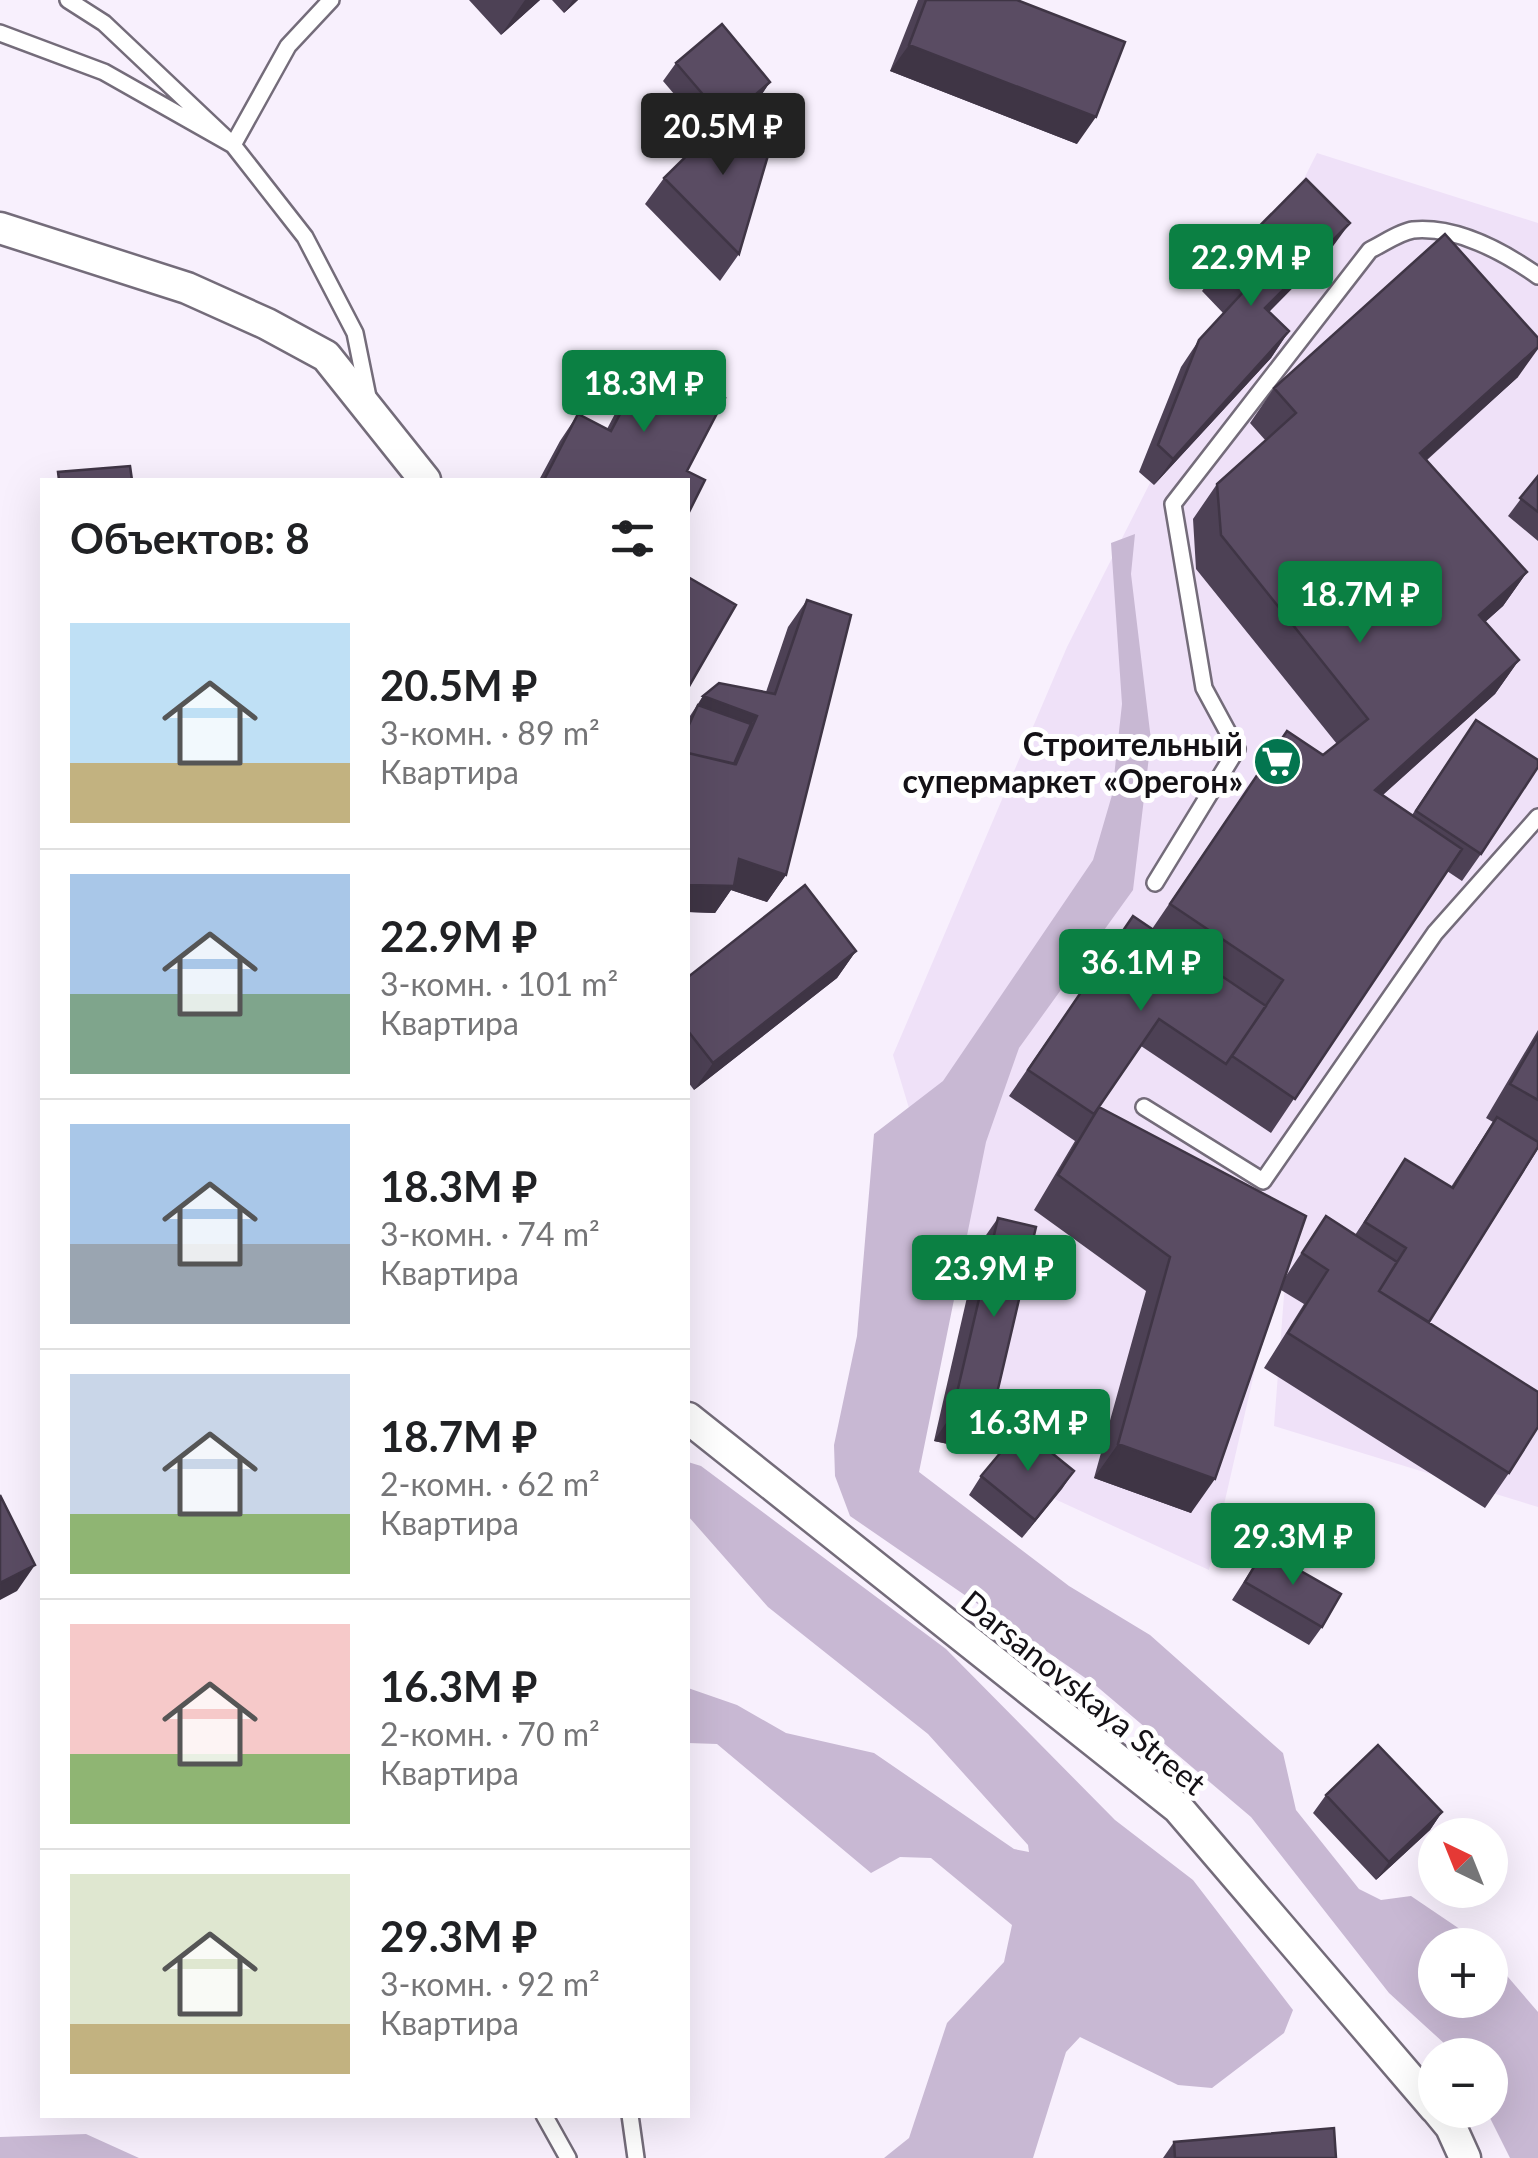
<!DOCTYPE html>
<html lang="ru">
<meta charset="utf-8">
<style>
:root{--surface:#fff;--page:#f2f2f2;--text:#202124;--muted:#757577;--line:#e0e0e0;--accent:#0b8043}
body{margin:0;font-family:Lato,sans-serif;background:var(--page);color:var(--text);height:100vh;display:flex;flex-direction:column;font-size:38px;white-space:nowrap}
*{box-sizing:border-box;margin:0}
p{font-size:32px;color:var(--muted)}
.icon{flex:none;width:55px;height:55px;fill:none;stroke:currentColor;stroke-width:2;stroke-linecap:round;stroke-linejoin:round}
.map{position:relative;flex:1;overflow:hidden}
.panel{position:absolute;left:40px;top:478px;width:650px;height:1640px;display:flex;flex-direction:column;background:var(--surface);border-radius:0px;box-shadow:0 10px 40px #0002}
.panel>*{flex:none}
.needle{width:65px;rotate:317deg}
.controls{position:absolute;left:1418px;top:1818px;display:grid;gap:20px}
.controls a{display:grid;place-items:center;width:90px;height:90px;border-radius:50%;background:var(--surface);box-shadow:0 10px 40px #0002;font-size:50px}
.price{position:absolute;translate:-50% -85px;padding:0 22px;border-radius:10px;background:var(--accent);color:#fff;font-size:32px;line-height:65px;filter:drop-shadow(0 2px 5px #0008)}
.price::after{content:'';position:absolute;left:50%;top:60px;width:30px;height:22px;margin-left:-15px;background:inherit;clip-path:polygon(0 0,100% 0,50% 100%)}
.price.current{background:#222;color:#fff}
ul{padding:0;list-style:none}
li{display:flex;align-items:center;gap:30px;height:250px;padding:0 30px}
li+li{border-top:2px solid var(--line)}
li span{display:grid;place-items:center;flex:none;width:280px;height:200px;border-radius:0px;color:#555}
li>.icon{margin-inline-start:auto}
span .icon{width:120px;height:120px;fill:#fffc;stroke-width:1}
li b{font-size:42px}
h2{display:flex;justify-content:space-between;align-items:center;height:120px;padding:0 30px;font-size:42px}
.map>svg:first-child{display:block}
</style>
<div class="map">
<svg width="1538" height="2158" viewBox="0 0 1538 2158">
<rect width="100%" height="100%" fill="#f8f0fd"/>
<path fill="#efe1f8" d="M 1317,153 L 1538,223 L 1538,1507 L 1274,1426 L 1290,1217 L 1209,1570 L 1022,1484 L 893,1055 L 1067,647 Z"/>
<path fill="#c8b8d3" d="M 1135,534 L 1131,574 L 1151,740 L 1133,890 L 1019,1048 L 986,1142 L 919,1472 L 1069,1586 L 1150,1635 L 1283,1753 L 1296,1810 L 1359,1889 L 1381,1900 L 1411,1896 L 1476,1940 L 1480,1945 L 1435,1945 L 1435,2000 L 1490,2000 L 1490,1956 L 1538,2012 L 1538,2158 L 1510,2158 L 1486,2110 L 1490,2110 L 1490,2055 L 1457,2055 L 1389,1993 L 1251,1817 L 1094,1684 L 850,1516 L 835,1476 L 834,1445 L 857,1336 L 874,1134 L 943,1081 L 1093,860 L 1112,795 L 1122,704 L 1111,543 Z
M 688,1462 L 701,1466 L 946,1649 L 1115,1820 L 1193,1880 L 1293,2010 L 1284,2033 L 1212,2088 L 1178,2085 L 1080,2037 L 1066,2052 L 1033,2158 L 884,2158 L 909,2138 L 947,2023 L 1004,1962 L 1012,1925 L 931,1858 L 900,1857 L 871,1873 L 717,1744 L 688,1743 L 688,1688 L 737,1705 L 786,1733 L 874,1753 L 1014,1849 L 1029,1852 L 1028,1845 L 928,1734 L 768,1607 L 688,1516 Z
M 86,2134 L 139,2158 L 0,2158 L 0,2137 Z"/>
<g fill="none" stroke-linecap="round" stroke-linejoin="round">
<defs>
<path id="lane" d="M 68,0 L 104,23 L 233,145 L 305,237 L 355,333 L 368,397
M 0,33 L 104,72 L 233,145 L 288,46 L 331,0
M 1155,883 L 1237,749 L 1204,688 L 1173,504 L 1370,250 C 1383,244 1399,232 1413,230 C 1456,226 1504,252 1538,276
M 1144,1107 L 1263,1181 L 1435,933 L 1538,817
M 544,2115 L 568,2158
M 630,2115 L 636,2158"/>
<path id="street" d="M 0,228 L 187,288 L 267,324 L 326,356 L 425,480
M 688,1418 L 1178,1808 L 1435,2108
M 1437,2110 L 1451,2127 L 1465,2158"/>
</defs>
<use href="#lane" stroke="#746c7a" stroke-width="20"/>
<use href="#street" stroke="#746c7a" stroke-width="35"/>
<use href="#lane" stroke="#fff" stroke-width="15"/>
<use href="#street" stroke="#fff" stroke-width="30"/>
</g>
<path fill="#4d4155" d="M 469,0 L 540,0 L 501,35 Z
M 552,0 L 578,0 L 564,13 Z
M 918,0 L 1017,0 L 1077,144 L 890,71 Z
M 676,63 L 770,82 L 758,100 L 736,118 L 739,254 L 720,281 L 645,204 L 664,178 L 708,134 L 663,81 Z
M 1331,249 L 1269,312 L 1289,331 L 1271,358 L 1154,485 L 1139,472 L 1181,367 L 1199,340 L 1224,314 L 1202,291 L 1221,265 Z
M 649,359 L 687,471 L 688,480 L 539,480 L 560,441 L 578,414 L 607,429 L 630,385 Z
M 1518,377 L 1427,460 L 1527,572 L 1503,606 L 1485,622 L 1519,660 L 1495,694 L 1383,795 L 1412,815 L 1476,720 L 1481,854 L 1462,881 L 1447,871 L 1271,1133 L 1141,1046 L 1094,1114 L 1286,1276 L 1326,1216 L 1355,1235 L 1405,1159 L 1451,1187 L 1493,1122 L 1486,1118 L 1538,1030 L 1538,1149 L 1429,1322 L 1509,1473 L 1485,1508 L 1264,1368 L 1304,1304 L 1281,1290 L 1191,1513 L 1094,1478 L 1146,1291 L 1034,1210 L 1075,1141 L 1009,1096 L 1133,916 L 1152,929 L 1263,766 L 1323,755 L 1337,744 L 1196,569 L 1193,519 L 1217,484 L 1266,441 L 1250,423 L 1274,388 Z
M 1538,476 L 1538,541 L 1508,516 Z
M 42,495 L 42,532 L 40,499 Z
M 807,600 L 786,875 L 767,902 L 731,890 L 715,913 L 688,912 L 688,719 L 703,696 L 766,692 L 788,627 Z
M 42,874 L 42,902 L 40,878 Z
M 856,951 L 837,978 L 694,1090 L 688,1082 L 688,977 Z
M 998,1218 L 990,1423 L 971,1449 L 934,1441 L 979,1245 Z
M 1074,1471 L 1022,1538 L 969,1495 L 981,1476 Z
M 1264,1550 L 1322,1627 L 1309,1645 L 1232,1600 Z
M 1326,1795 L 1442,1812 L 1430,1830 L 1376,1880 L 1313,1813 Z
M 1174,2142 L 1336,2158 L 1163,2158 Z"/>
<path fill="#3f3545" d="M 525,0 L 540,0 L 501,35 Z
M 573,0 L 578,0 L 564,13 Z
M 909,45 L 1096,117 L 1077,144 L 890,71 Z
M 770,82 L 758,100 L 712,139 L 725,121 Z
M 1350,223 L 1331,249 L 1246,335 L 1265,308 Z
M 1289,331 L 1271,358 L 1154,485 L 1173,459 Z
M 1538,347 L 1538,349 L 1518,377 L 1396,487 L 1420,453 Z
M 1527,572 L 1503,606 L 1455,649 L 1479,615 Z
M 1519,660 L 1495,694 L 1350,824 L 1375,790 Z
M 703,696 L 757,716 L 738,743 L 698,705 Z
M 739,859 L 786,875 L 767,902 L 731,890 L 715,913 L 688,912 L 688,885 Z
M 856,951 L 837,978 L 694,1090 L 713,1063 Z
M 952,1414 L 990,1423 L 971,1449 L 934,1441 Z
M 1118,1444 L 1215,1479 L 1191,1513 L 1094,1478 Z
M 1074,1471 L 1062,1489 L 1022,1538 L 1035,1520 Z
M 35,1565 L 17,1591 L 0,1600 L 0,1583 Z
M 1442,1812 L 1430,1830 L 1376,1880 L 1389,1862 Z"/>
<path fill="#5a4c63" stroke="#3f3545" stroke-width="2.5" d="M 926,0 L 1017,0 L 1125,42 L 1096,117 L 909,45 Z
M 722,24 L 770,82 L 733,114 L 731,112 L 724,119 L 676,63 Z
M 731,112 L 769,152 L 739,254 L 664,178 Z
M 1306,179 L 1350,223 L 1265,308 L 1289,331 L 1173,459 L 1158,445 L 1199,340 L 1245,290 L 1221,265 Z
M 1445,234 L 1538,338 L 1538,347 L 1420,453 L 1527,572 L 1479,615 L 1519,660 L 1375,790 L 1462,849 L 1295,1099 L 1232,1056 L 1283,980 L 1170,904 L 1287,731 L 1323,755 L 1368,719 L 1221,535 L 1217,484 L 1296,413 L 1274,388 Z
M 649,359 L 725,398 L 687,471 L 705,480 L 688,514 L 688,480 L 544,480 L 578,414 L 611,431 Z
M 130,466 L 132,480 L 59,480 L 58,472 Z
M 1538,476 L 1538,512 L 1520,498 Z
M 688,577 L 736,605 L 688,688 Z
M 807,600 L 851,615 L 786,875 L 739,859 L 734,886 L 688,885 L 688,753 L 736,764 L 757,716 L 703,696 L 719,683 L 775,694 Z
M 698,705 L 751,724 L 734,764 L 688,753 L 688,727 Z
M 1476,720 L 1538,760 L 1538,767 L 1481,854 L 1416,811 Z
M 805,885 L 856,951 L 713,1063 L 688,1031 L 688,977 Z
M 1133,916 L 1266,1006 L 1226,1064 L 1159,1019 L 1094,1114 L 1028,1070 Z
M 1538,1036 L 1538,1100 L 1510,1084 Z
M 1099,1107 L 1306,1216 L 1215,1479 L 1118,1444 L 1170,1257 L 1058,1175 Z
M 1497,1117 L 1538,1142 L 1538,1147 L 1429,1322 L 1379,1291 L 1406,1248 L 1365,1222 L 1405,1159 L 1453,1188 Z
M 1326,1216 L 1397,1262 L 1379,1291 L 1538,1392 L 1538,1427 L 1509,1473 L 1288,1333 L 1328,1270 L 1302,1253 Z
M 998,1218 L 1036,1227 L 990,1423 L 952,1414 Z
M 1021,1428 L 1074,1471 L 1035,1520 L 981,1476 Z
M 0,1495 L 35,1565 L 0,1583 Z
M 1264,1550 L 1341,1594 L 1322,1627 L 1245,1582 Z
M 1378,1745 L 1442,1812 L 1389,1862 L 1326,1795 Z
M 1334,2128 L 1336,2158 L 1175,2158 L 1174,2142 Z"/>
<defs>
<symbol id="supermarket-disc" viewBox="-11 -11 22 22"><circle r="9.5" fill="#03754f" stroke="#fff"/><path d="M-6-5.5h2.5l.6 2H6L4.5 2H-2.5L-4.4-4H-6ZM-1.5 3.2a1.3 1.3 0 1 0 .1 0ZM3 3.2a1.3 1.3 0 1 0 .1 0Z" fill="#fff"/></symbol>
</defs>
<g fill-rule="evenodd">
<use href="#supermarket-disc" x="1250" y="734" width="55" height="55"/>
</g>
<g text-anchor="middle" dominant-baseline="central" stroke-width="10" stroke-linejoin="round" paint-order="stroke">
<g font-size="32" font-weight="bold" fill="#141116" stroke="#fff" text-anchor="end">
<text x="1243" y="743">Строительный<tspan x="1243" dy="37">супермаркет «Орегон»</tspan></text>
</g>
<g font-size="32" fill="#141116" stroke="#fff">
<text transform="translate(1084 1692) rotate(39)">Darsanovskaya Street</text>
</g>
</g>
</svg>
<div class="controls">
<a><svg class="needle" viewBox="-14 -14 28 28"><path d="M0-13l5 13h-10z" fill="#e53935"/><path d="M0 13l5-13h-10z" fill="#757577"/></svg></a>
<a>+</a>
<a>−</a>
</div>
<b class="price current" style="left:723px;top:178px">20.5M ₽</b>
<b class="price" style="left:1251px;top:309px">22.9M ₽</b>
<b class="price" style="left:644px;top:435px">18.3M ₽</b>
<b class="price" style="left:1360px;top:646px">18.7M ₽</b>
<b class="price" style="left:1141px;top:1014px">36.1M ₽</b>
<b class="price" style="left:994px;top:1320px">23.9M ₽</b>
<b class="price" style="left:1028px;top:1474px">16.3M ₽</b>
<b class="price" style="left:1293px;top:1588px">29.3M ₽</b>
<section class="panel">
<h2>Объектов: 8<svg class="icon" aria-label="filters" viewBox="0 0 24 24"><path d="M4 7h16M4 17h16"/><circle cx="9" cy="7" r="2"/><circle cx="15" cy="17" r="2"/></svg></h2>
<ul>
<li><span style="background:linear-gradient(#bfe0f5 70%,#c2b280 0)"><svg class="icon" aria-label="home" viewBox="0 0 24 24"><path d="M3 11l9-7 9 7M6 9v11h12V9"/></svg></span><div><b>20.5M ₽</b><p>3-комн. · 89 m²</p><p>Квартира</p></div></li>
<li><span style="background:linear-gradient(#a9c7e8 60%,#7fa58c 0)"><svg class="icon" aria-label="home" viewBox="0 0 24 24"><path d="M3 11l9-7 9 7M6 9v11h12V9"/></svg></span><div><b>22.9M ₽</b><p>3-комн. · 101 m²</p><p>Квартира</p></div></li>
<li><span style="background:linear-gradient(#a9c7e8 60%,#9aa5b1 0)"><svg class="icon" aria-label="home" viewBox="0 0 24 24"><path d="M3 11l9-7 9 7M6 9v11h12V9"/></svg></span><div><b>18.3M ₽</b><p>3-комн. · 74 m²</p><p>Квартира</p></div></li>
<li><span style="background:linear-gradient(#c9d6e8 70%,#8fb573 0)"><svg class="icon" aria-label="home" viewBox="0 0 24 24"><path d="M3 11l9-7 9 7M6 9v11h12V9"/></svg></span><div><b>18.7M ₽</b><p>2-комн. · 62 m²</p><p>Квартира</p></div></li>
<li><span style="background:linear-gradient(#f6c9c9 65%,#8fb573 0)"><svg class="icon" aria-label="home" viewBox="0 0 24 24"><path d="M3 11l9-7 9 7M6 9v11h12V9"/></svg></span><div><b>16.3M ₽</b><p>2-комн. · 70 m²</p><p>Квартира</p></div></li>
<li><span style="background:linear-gradient(#dfe7d0 75%,#c2b280 0)"><svg class="icon" aria-label="home" viewBox="0 0 24 24"><path d="M3 11l9-7 9 7M6 9v11h12V9"/></svg></span><div><b>29.3M ₽</b><p>3-комн. · 92 m²</p><p>Квартира</p></div></li>
</ul>
</section>
</div>
